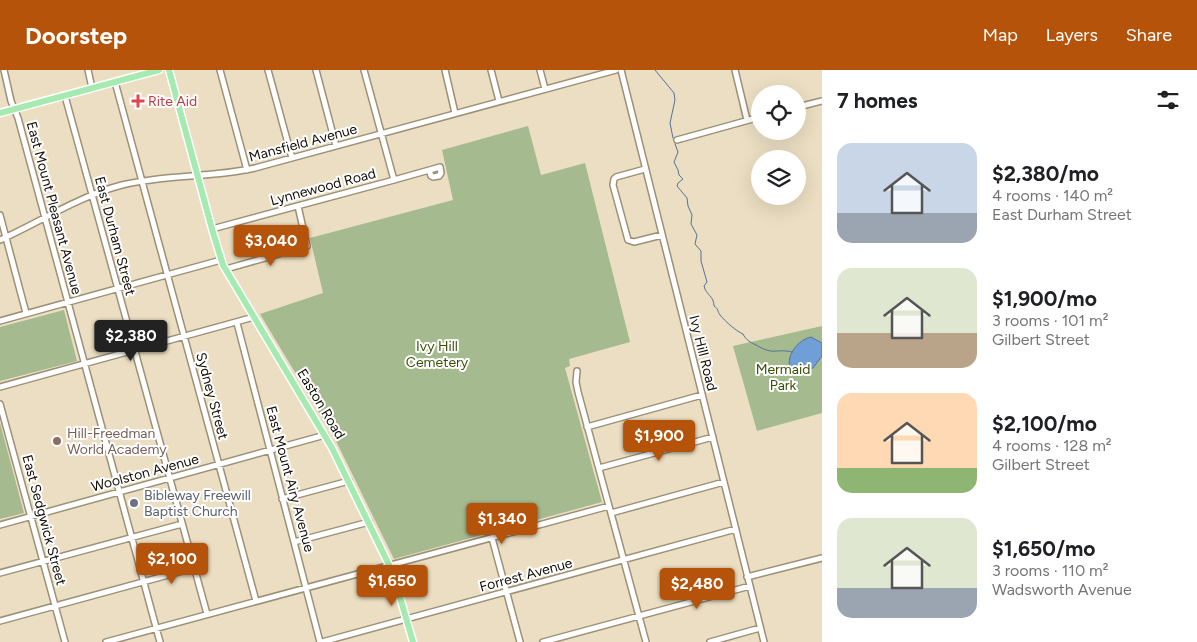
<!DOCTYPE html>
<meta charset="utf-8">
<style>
:root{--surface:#fff;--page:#f2f2f2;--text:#202124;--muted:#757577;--accent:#b45309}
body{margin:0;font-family:Figtree,sans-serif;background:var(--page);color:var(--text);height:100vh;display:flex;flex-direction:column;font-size:19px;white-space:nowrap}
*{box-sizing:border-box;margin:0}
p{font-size:16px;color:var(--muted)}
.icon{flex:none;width:28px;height:28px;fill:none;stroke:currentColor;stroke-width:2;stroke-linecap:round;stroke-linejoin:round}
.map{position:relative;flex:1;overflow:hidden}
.panel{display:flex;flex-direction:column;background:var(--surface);width:375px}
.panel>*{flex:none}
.controls{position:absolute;left:751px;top:15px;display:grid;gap:10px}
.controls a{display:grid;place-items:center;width:55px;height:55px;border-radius:50%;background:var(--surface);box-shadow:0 5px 20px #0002;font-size:25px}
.price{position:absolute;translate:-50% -42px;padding:0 11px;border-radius:5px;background:var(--accent);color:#fff;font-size:16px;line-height:32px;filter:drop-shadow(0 1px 2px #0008)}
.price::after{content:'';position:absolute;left:50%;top:30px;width:15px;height:11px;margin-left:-8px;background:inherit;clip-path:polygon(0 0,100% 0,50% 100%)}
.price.on{background:#222;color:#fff}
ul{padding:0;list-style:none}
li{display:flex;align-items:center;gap:15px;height:125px;padding:0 15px}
li span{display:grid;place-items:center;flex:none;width:140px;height:100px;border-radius:15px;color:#555}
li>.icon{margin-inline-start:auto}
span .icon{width:60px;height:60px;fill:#fffc;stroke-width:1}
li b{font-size:21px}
h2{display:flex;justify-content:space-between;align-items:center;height:60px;padding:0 15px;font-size:21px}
header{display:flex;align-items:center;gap:30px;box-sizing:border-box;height:70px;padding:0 25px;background:var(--accent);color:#fff}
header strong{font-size:24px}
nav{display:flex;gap:28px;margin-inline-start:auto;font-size:18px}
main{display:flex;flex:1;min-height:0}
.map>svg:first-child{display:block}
</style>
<header>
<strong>Doorstep</strong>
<nav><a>Map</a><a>Layers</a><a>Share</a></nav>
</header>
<main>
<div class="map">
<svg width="822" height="572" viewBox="0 0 822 572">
<rect width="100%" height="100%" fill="#ebdec2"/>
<path fill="#a5ba8e" d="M 528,56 L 541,105 L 585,93 L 630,272 L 569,289 L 570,296 L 565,298 L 602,432 L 394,489 L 336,371 L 260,244 L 323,223 L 310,168 L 453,130 L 442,80 Z
M 64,240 L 77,291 L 0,311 L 0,257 Z
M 822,256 L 822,343 L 757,361 L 733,276 Z
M 0,353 L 24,443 L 0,449 Z"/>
<path fill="#709ed6" stroke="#547397" d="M 811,267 L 822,273 L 822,286 L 813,298 L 808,299 L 799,304 L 790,298 C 786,285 798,270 811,267 Z"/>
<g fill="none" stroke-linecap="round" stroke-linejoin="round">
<path stroke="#547397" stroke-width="1" d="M 655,0 L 674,23 L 675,30 L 670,53 L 673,68
M 675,74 L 678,82 L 674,92 L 678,100 L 679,105 L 683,109 L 678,113 L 677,116 L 687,128 L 688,136 L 692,145 L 691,154 L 697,165 L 695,174 L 701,181 L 701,191 L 707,212 L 704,216 C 706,225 714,226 714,236 C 719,239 717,241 720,245 C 726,252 736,261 743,264 C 746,270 750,272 756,275 C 774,286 776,278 792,282"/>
<defs>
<path id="minor" d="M 4,0 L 11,31 L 18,48 L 160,572
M 88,0 L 92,18
M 220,0 L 247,100
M 268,0 L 292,88
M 316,0 L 336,76
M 364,0 L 394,110
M 445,0 L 455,43
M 491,0 L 499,31
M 540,0 L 545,19
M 621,0 L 764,572
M 735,0 L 747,50
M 115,12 L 256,531
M 65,26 L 207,544
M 798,37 L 822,31
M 677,70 L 760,47
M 645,99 L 616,107 L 614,109 L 613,115 L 628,170 L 634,172 L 662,165
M 0,145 L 26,243
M 212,159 L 394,110 L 401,108 L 440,97 L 441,103 L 439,106 L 433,107 L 431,106 L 429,100
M 0,170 C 40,152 79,126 122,115 C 167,104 211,108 255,98 L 616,0
M 226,199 L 307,176 L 298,136
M 0,251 L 221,190
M 237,253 L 320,572
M 577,301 L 576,312 L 578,322 L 646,572
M 0,317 L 254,247
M 0,334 L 65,572
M 587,357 L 702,325
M 599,398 L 713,367
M 282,429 L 349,411
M 611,443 L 724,412
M 0,455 L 325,365
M 492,468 L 520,572
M 294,472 L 369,452
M 0,503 L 182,454
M 747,507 L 822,488
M 0,551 L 194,498
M 106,572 L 609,436
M 322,572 L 736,459
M 543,572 L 750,516
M 710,572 L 760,558"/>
<path id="major" d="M 169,0 L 212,159 L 223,195 L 332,378 L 393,503 L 413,572
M 0,43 L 159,0"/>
</defs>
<use href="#minor" stroke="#9c9076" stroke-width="8"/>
<use href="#major" stroke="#fff" stroke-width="9"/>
<use href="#minor" stroke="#fff" stroke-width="5"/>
<use href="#major" stroke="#a5eab1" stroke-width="6"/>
</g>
<path fill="#e0444e" stroke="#fff" stroke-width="2" d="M135.5 23.5h5v5h5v5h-5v5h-5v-5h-5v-5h5z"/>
<circle fill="#8d6e63" stroke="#fff" stroke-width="2" cx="57" cy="371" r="5"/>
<circle fill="#6b7280" stroke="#fff" stroke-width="2" cx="134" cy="433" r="5"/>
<g text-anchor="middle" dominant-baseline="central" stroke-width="4" stroke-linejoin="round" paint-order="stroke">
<g font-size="14" fill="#be3a42" stroke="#fff" text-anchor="start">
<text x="148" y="31">Rite Aid</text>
</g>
<g font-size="14" fill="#130e05" stroke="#fff">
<text transform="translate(303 73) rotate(-15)">Mansfield Avenue</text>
<text transform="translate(323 117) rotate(-15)">Lynnewood Road</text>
<text transform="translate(54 138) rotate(75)">East Mount Pleasant Avenue</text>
<text transform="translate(115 166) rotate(75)">East Durham Street</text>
<text transform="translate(703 283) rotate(76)">Ivy Hill Road</text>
<text transform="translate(212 326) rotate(75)">Sydney Street</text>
<text transform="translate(321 334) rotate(59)">Easton Road</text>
<text transform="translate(145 403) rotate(-15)">Woolston Avenue</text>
<text transform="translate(290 409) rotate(75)">East Mount Airy Avenue</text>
<text transform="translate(44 450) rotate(75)">East Sedgwick Street</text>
<text transform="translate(526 505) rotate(-15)">Forrest Avenue</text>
</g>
<g font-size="14" fill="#365003" stroke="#fff">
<text x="437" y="276">Ivy Hill<tspan x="437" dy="16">Cemetery</tspan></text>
<text x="783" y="299">Mermaid<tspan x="783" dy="16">Park</tspan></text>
</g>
<g font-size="14" fill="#785e54" stroke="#fff" text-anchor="start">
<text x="67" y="363">Hill-Freedman<tspan x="67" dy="16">World Academy</tspan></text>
</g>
<g font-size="14" fill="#5b616d" stroke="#fff" text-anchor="start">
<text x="144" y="425">Bibleway Freewill<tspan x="144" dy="16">Baptist Church</tspan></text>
</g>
</g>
</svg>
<div class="controls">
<a><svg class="icon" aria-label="locate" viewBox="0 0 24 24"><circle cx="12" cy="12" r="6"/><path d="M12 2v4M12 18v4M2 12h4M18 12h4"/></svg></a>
<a><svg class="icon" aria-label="layers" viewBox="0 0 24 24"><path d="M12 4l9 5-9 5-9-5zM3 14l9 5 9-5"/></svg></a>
</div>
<b class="price" style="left:271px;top:197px">$3,040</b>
<b class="price on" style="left:131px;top:292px">$2,380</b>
<b class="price" style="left:659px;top:392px">$1,900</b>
<b class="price" style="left:502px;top:475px">$1,340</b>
<b class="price" style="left:172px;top:515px">$2,100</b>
<b class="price" style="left:392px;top:537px">$1,650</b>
<b class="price" style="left:697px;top:540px">$2,480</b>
</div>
<section class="panel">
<h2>7 homes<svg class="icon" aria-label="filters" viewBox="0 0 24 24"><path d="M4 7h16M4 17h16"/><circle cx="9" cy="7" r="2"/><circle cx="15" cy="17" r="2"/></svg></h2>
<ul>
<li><span style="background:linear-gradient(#c9d6e8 70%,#9aa5b1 0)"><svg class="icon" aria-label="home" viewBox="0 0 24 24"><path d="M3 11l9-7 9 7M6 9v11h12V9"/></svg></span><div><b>$2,380/mo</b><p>4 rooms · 140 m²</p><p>East Durham Street</p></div></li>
<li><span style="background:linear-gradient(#dfe7d0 65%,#b9a48a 0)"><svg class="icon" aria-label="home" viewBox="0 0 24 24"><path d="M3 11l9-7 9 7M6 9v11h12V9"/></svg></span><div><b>$1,900/mo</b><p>3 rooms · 101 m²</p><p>Gilbert Street</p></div></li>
<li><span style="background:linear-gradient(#ffd9b3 75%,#8fb573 0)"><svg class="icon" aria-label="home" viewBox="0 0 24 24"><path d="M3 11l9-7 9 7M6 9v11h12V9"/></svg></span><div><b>$2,100/mo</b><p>4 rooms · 128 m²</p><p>Gilbert Street</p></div></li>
<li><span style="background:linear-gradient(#dfe7d0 70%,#9aa5b1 0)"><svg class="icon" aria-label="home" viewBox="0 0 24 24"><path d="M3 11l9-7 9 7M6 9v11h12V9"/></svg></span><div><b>$1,650/mo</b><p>3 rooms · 110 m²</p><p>Wadsworth Avenue</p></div></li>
</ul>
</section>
</main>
